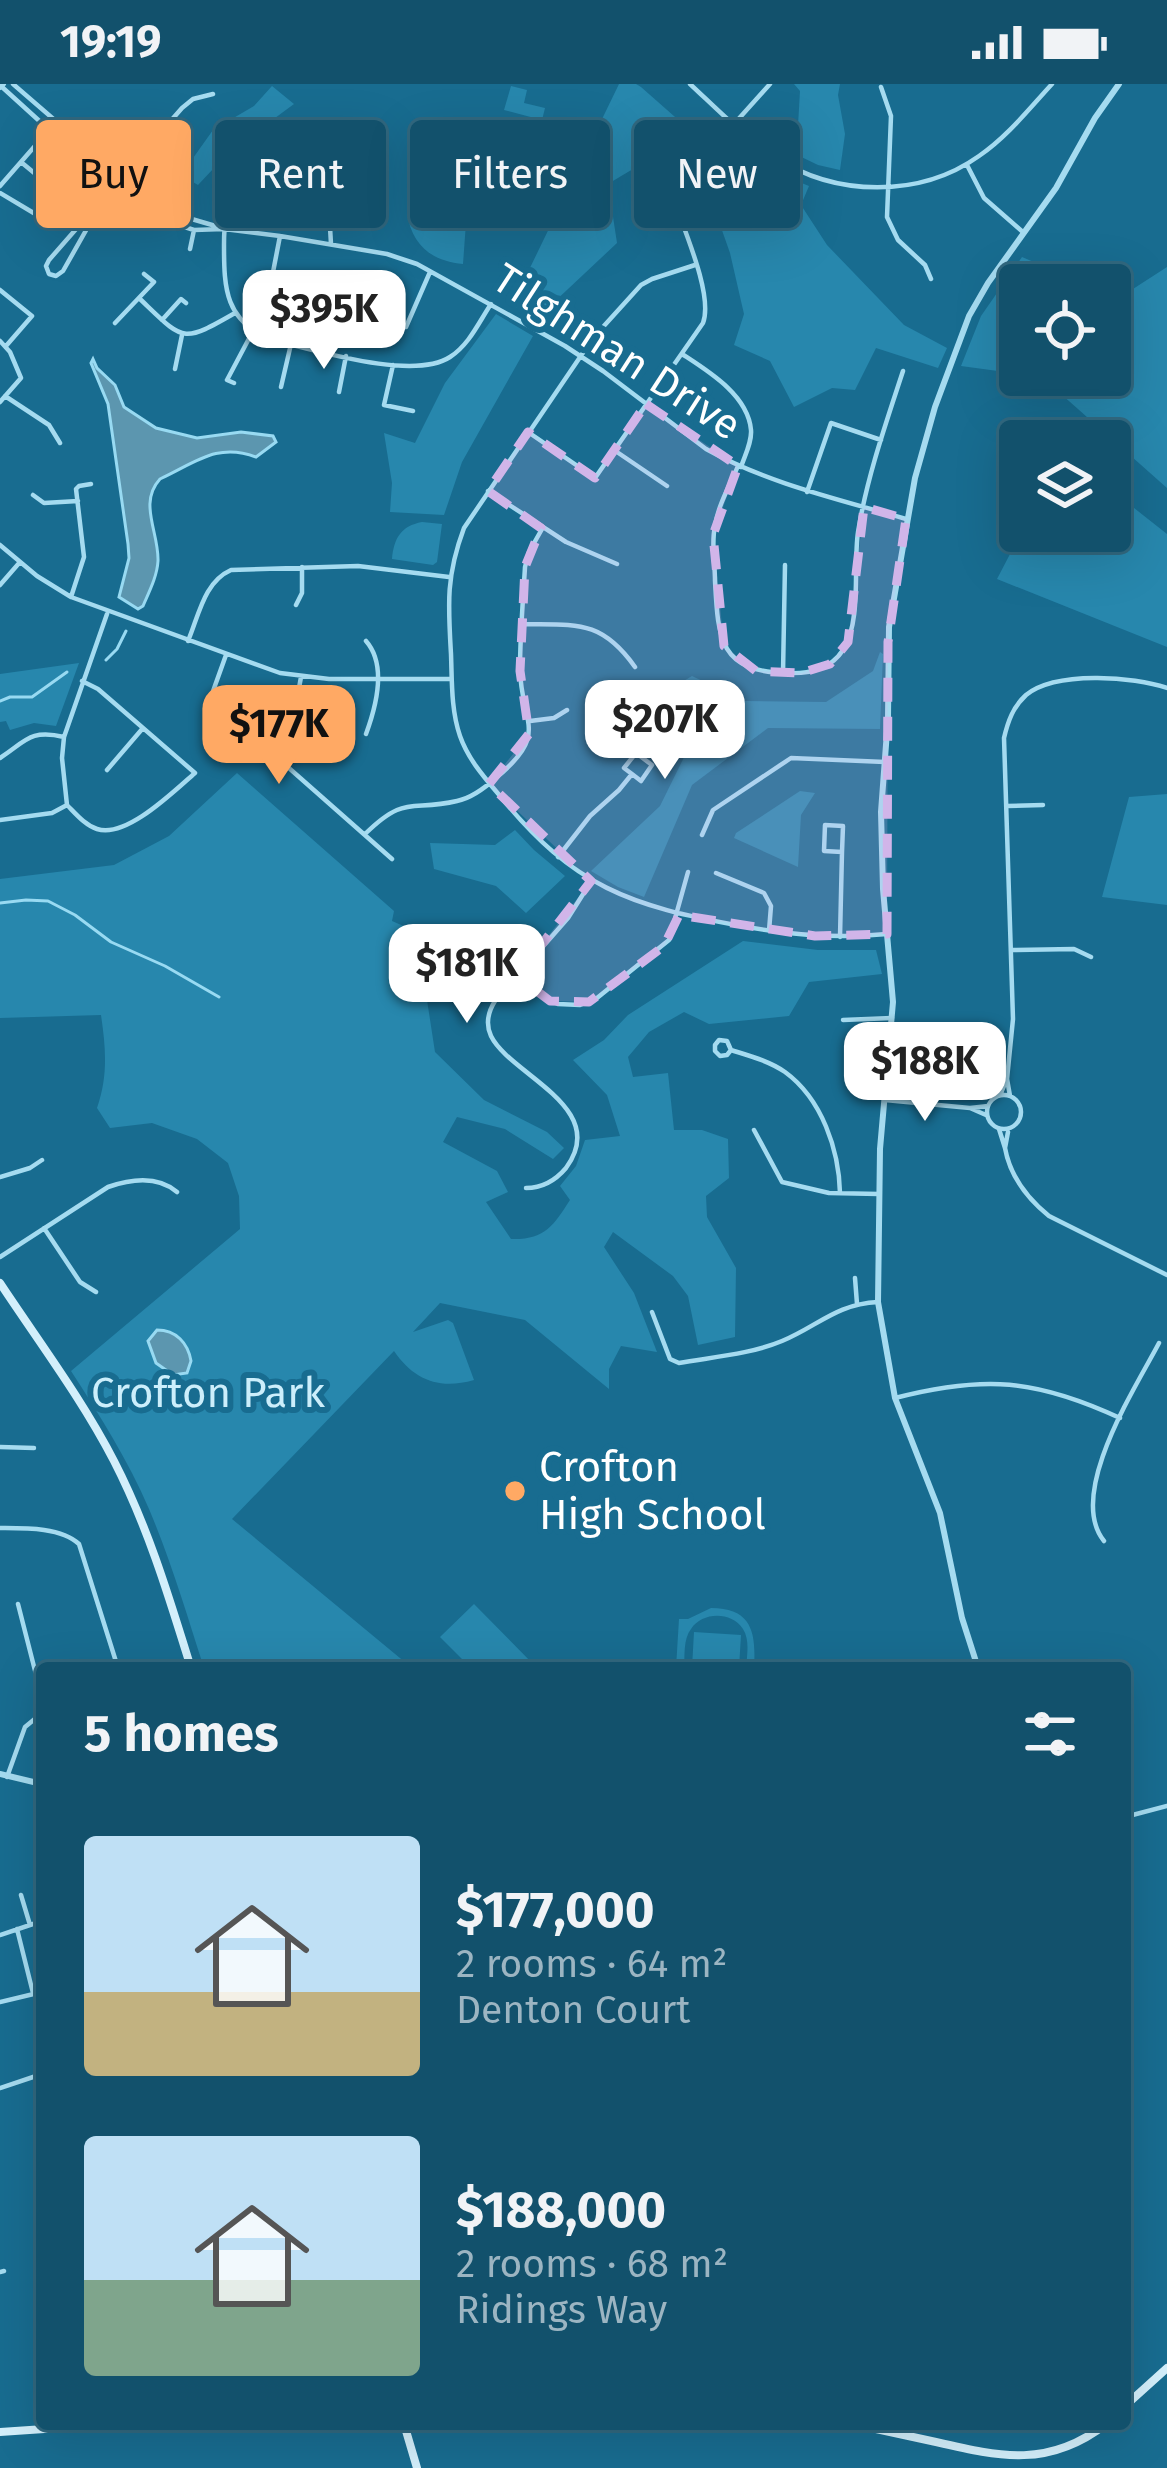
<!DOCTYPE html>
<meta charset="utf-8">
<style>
:root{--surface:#12516c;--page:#1b5772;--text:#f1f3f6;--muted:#9cb5c2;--line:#31687f;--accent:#ffa964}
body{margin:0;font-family:"Fira Sans",sans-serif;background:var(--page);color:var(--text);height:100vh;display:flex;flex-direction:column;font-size:45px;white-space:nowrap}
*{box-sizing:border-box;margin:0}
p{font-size:39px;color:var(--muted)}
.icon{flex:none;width:66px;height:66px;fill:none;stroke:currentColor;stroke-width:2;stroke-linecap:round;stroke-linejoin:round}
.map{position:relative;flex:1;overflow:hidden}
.drawer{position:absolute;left:36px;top:1578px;width:1095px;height:768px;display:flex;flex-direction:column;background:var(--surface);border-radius:12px;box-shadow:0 12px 48px #0002,0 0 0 3px var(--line)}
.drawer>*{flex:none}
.hud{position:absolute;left:36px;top:36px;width:1095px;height:108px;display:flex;gap:24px}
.tools{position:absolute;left:999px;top:180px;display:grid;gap:24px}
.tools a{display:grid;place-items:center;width:132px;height:132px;border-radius:12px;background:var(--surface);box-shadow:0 12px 48px #0002,0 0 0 3px var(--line);font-size:60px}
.price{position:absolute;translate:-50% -102px;padding:0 27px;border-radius:24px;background:#fff;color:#222;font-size:39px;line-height:78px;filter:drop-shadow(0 3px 6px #0008)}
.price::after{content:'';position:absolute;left:50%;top:72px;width:36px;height:27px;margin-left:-18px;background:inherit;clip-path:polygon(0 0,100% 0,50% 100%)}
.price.on{background:var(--accent);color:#111}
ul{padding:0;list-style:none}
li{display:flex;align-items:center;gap:36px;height:300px;padding:0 48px}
li span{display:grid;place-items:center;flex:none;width:336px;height:240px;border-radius:12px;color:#555}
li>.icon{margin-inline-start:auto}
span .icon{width:144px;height:144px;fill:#fffc;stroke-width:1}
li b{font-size:51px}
h2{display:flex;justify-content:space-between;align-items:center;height:144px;padding:0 48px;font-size:51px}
.chip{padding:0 42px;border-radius:12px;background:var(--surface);box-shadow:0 12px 48px #0002,0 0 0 3px var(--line);font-size:42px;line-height:108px}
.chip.on{background:var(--accent);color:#111}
.status{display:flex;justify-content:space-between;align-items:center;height:84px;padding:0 60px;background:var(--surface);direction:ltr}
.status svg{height:33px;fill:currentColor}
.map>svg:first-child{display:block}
</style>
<div class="status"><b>19:19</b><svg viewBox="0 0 49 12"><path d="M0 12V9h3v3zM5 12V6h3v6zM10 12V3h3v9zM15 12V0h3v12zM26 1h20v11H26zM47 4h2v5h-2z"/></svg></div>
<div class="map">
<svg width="1167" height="2384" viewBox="0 0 1167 2384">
<rect width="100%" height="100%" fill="#186c90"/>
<path fill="#2787ad" d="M 619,0 L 636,0 L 641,3 L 759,107 L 782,91 L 809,102 L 801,121 L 827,161 L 904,241 L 947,264 L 938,284 L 876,264 L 855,306 L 832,304 L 794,323 L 770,277 L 734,261 L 744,230 L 730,169 L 700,84 C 657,68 646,77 608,100 L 617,159 L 551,221 L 541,239 L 512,221 Z
M 794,0 L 840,0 L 838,11 L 845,50 L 840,86 L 818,81 L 793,69 L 797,59 L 800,7 Z
M 272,2 L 294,20 L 229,68 L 198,101 L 181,91 L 213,46 L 254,22 Z
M 511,2 L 527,6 L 524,19 L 545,24 L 542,36 L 504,26 Z
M 419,120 L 463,120 L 467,125 L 463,180 C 431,177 412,161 407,129 Z
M 1022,173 L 1088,201 L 1020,201 L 1020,290 L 961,282 L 981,232 Z
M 1167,183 L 1167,404 L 1043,294 L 1024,291 L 1110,291 L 1110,210 L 1119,214 Z
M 496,230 L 533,252 L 462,378 L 444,431 L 390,428 L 392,399 L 384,349 L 415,359 L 445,299 Z
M 1110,405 L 1167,450 L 1167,563 L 997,495 L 1022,447 L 1110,447 Z
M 422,438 L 442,440 L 437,478 L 433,481 L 392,475 C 394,454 401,442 422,438 Z
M 880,568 L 883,570 L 880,645 L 768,644 L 692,701 L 644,813 L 618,803 L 591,787 L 660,722 L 693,655 L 644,633 L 627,631 L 692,592 L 745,617 L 826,618 L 873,587 Z
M 79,579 L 56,642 L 34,639 L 10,646 L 6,637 L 0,638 L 0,590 Z
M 237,689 L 394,827 L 392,837 L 422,850 L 439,880 L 427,916 L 435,968 L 484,1016 L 547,1048 L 564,1064 L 553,1075 L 505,1045 L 457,1033 L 443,1058 L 497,1087 L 508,1108 L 486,1118 L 511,1155 C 545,1156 553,1142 570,1116 L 560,1102 L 576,1082 L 585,1056 L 620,1052 L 607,1011 L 573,976 L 604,956 L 628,931 L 743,857 L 818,866 L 876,866 L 882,890 L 809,898 L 789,932 L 709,940 L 684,928 L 649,948 L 628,973 L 633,993 L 668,989 L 674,1046 L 702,1046 L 728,1055 L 729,1094 L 706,1112 L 707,1133 L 736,1184 L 735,1253 L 698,1261 L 688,1212 L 673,1192 L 613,1148 L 604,1163 L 634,1209 L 657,1268 L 621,1262 L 609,1285 L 609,1305 L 525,1236 L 440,1219 L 413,1248 L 448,1236 L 453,1239 L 474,1296 C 439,1306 414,1296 394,1267 L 232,1435 L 412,1584 L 204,1584 C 187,1531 171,1477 149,1425 C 128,1376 100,1332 71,1287 L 240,1145 L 239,1112 L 228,1079 L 197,1055 L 152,1039 L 110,1044 L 97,1024 C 108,992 106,965 101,931 L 0,934 L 0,795 L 114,781 L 169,752 Z
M 800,707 L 815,709 L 801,731 L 798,783 L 734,754 L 736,749 Z
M 1167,710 L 1167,821 L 1102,813 L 1129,713 Z
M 515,746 L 534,766 L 565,792 L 526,829 L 496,802 L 434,785 L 430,759 L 495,761 Z
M 474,1520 L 535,1582 L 532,1584 L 471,1584 L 440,1553 Z
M 711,1524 C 753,1524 756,1550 754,1584 L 746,1584 C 747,1571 750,1556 743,1545 C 731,1527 702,1528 691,1545 C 683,1555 685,1572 684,1584 L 676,1584 L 679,1535 L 688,1535 Z
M 694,1548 L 741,1551 L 739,1584 L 692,1584 Z"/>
<path fill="#5c96af" stroke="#98daf2" stroke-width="3" d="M 93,275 L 97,284 L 115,301 L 124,323 L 156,344 L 197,354 L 241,348 L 273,352 L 276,358 L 256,373 C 217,358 195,379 160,395 C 138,419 159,448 158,477 C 157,493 149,508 143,522 L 138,525 L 119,513 L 129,474 L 128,460 L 108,320 L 91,279 Z
M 157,1246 C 176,1246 188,1259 191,1277 L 187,1289 L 173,1291 L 156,1279 L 148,1257 Z"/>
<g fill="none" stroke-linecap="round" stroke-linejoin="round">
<path stroke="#98daf2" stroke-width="3" d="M 106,576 L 117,565 L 126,547
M 0,617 L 10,613 L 32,613 L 67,588
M 0,819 L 26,816 L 48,817 L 75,831 L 111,858 L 165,882 L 219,913"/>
<path stroke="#a5dbf0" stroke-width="4.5" d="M 13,0 L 146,115 L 178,131 L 219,143
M 690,0 C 717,25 744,53 775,73 C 835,113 920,114 979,72 C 1007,53 1029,25 1052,0
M 2,3 L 112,103 L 157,134 L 194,146 L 224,145 L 280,152 L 387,170 L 417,180 L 565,262 L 603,287 L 706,365 C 769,400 838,415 906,435
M 881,3 L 891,32 L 887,133 L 898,156 L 925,181 L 931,195
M 734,40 L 770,0
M 967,81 L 984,114 L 1024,149
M 0,102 L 48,47
M 0,109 L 37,131 L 56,107 L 21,78
M 102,118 L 63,187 L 56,192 L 49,190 L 46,182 L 49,176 L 182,24 L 193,15 L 213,10
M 280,152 L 268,214 L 406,243 L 430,188
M 331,160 L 326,76 L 316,62 L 305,59 L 290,63 C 273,76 252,90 238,107 C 225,123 224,141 224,161 C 224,205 225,237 272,256 C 315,266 413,297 450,273 C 469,261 479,238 491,220
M 190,165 L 194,146
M 695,181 L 652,195 L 641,201 L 593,254 L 464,444 C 446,492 448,520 451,570 C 452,597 451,626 460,652 C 468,675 484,693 500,712 C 574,803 629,822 742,842 C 790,851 838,855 887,850
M 0,206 L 32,232 L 6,262
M 140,215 C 184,257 181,260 235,229
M 162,236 L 181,215 L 186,219
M 115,239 L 154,198 L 144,190
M 0,257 L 10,268 L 21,294 L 0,318
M 682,270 C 708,287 748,311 751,346 C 752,358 745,371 741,383
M 393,281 L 384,321 L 413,327
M 175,285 L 182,251
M 234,299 L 227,296 L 253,247
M 281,303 L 291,260
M 339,308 L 346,272
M 5,312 L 49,341 L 60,359
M 528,348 L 595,394 L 703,239 C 714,210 681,139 671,108 L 643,117 L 647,130 L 675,121
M 614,366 L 667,402
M 738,382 C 730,401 718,421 715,442 C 711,459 715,479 715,497 C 718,554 719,588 787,589 C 809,590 830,586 843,566 C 862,537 853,481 858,448 C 867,393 886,339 903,287
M 488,407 L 566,458 L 617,480
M 807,408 L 831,339 L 881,356
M 33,411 L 44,419 L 78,417
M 0,461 L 37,492 L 71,513 L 280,589 L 329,595 L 449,595
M 0,501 L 20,478
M 71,513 L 84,473 L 76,405 L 79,402 L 91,400
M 296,521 L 302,509 L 302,483
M 522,540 C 576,541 601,535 635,583
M 188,557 C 199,531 204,498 231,486 L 358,482 L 449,493
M 783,589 L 785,481
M 301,593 L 297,615 L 271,649 L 271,661 L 281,677 L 392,775
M 212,610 L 226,571
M 530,637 L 554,634 L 567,626
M 366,650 C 376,623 387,581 366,557
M 0,674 C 26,657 30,645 64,653
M 107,686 L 143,644
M 67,721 C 76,730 85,741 97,745 C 126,755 174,707 195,689 L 98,605 L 82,597
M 67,721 L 62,674 L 64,653 L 107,530
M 1007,722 L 1043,721
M 0,736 L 52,729 L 67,721
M 365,750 C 406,710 410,728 457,717 C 472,714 486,703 497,693 C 550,649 521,640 520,585 C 520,551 523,517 525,483 L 529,468 L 542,445
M 702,751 L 713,726 L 791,674 L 885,678
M 558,773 L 590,732 L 619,706 L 632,690 L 641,697 L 652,681 L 636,669 L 624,684 L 632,690
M 716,789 L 764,809 L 771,822 L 769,847
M 480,849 L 488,866 L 537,910 L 558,920 L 580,921 L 597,914 L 669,856 L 688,788
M 840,853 L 842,768 L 824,767 L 825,741 L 843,742 L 842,768
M 1012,866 L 1074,865 L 1091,873
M 843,936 L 892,934
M 731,966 L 727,971 L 720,972 L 715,967 L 715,961 L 719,956 L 727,957 L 731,966 C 750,972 769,977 785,988 C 822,1015 839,1066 840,1109
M 1007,995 L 1013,935 L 1004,654 C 1008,637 1013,623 1026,611 C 1055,587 1134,592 1167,604
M987 1028a17 17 0 1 1 34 0a17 17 0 1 1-34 0Z
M 1000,1011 L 1007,995 L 1010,1012
M 885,1016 L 970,1024
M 986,1031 L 970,1024 L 988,1022
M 999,1045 L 1005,1064 L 1008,1048
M 754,1046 L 782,1098 L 829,1109 L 879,1110
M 1005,1064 C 1010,1092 1027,1114 1049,1132 L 1167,1191
M 0,1093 L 30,1084 L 42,1076
M 526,1104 C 543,1104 555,1097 566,1084 C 611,1023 510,991 491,952 C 485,939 488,928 495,917 L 568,834 L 592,796
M 44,1144 L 80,1198 L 96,1208
M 0,1173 L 108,1103 C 131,1095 157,1091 177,1108
M 855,1194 L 857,1220
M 652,1228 L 670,1275 L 679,1279 C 713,1273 751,1270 782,1257 C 818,1242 836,1220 878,1218
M 895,1314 C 984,1291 1036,1295 1120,1334
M 0,1363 L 34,1364
M 0,1444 C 24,1444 61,1443 79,1460 L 118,1584
M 1104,1457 C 1066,1410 1136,1303 1159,1259
M 18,1520 L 42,1614
M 7,1693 L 25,1643 L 42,1629
M 1125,1733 L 1167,1722
M 21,1811 L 30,1841
M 17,1845 L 33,1909
M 0,1851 L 42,1837
M 0,1918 L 42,1908
M 0,2004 L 42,1990
M 0,2188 L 4,2187"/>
<path stroke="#a5dbf0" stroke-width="6" d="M 0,3 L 3,0
M 978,1584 L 962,1534 L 940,1429 L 895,1314 L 878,1218 L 880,1065 L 893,918 L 883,805 L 881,728 L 888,634 L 889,543 L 915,394 L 935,323 L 969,232 L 988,199 L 1056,104 L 1095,34 L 1119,0
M 0,1690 L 42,1700"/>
<path stroke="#d3effb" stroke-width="8" d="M 0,1199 C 39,1258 82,1315 114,1377 C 148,1443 169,1513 191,1584
M 1125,2322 L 1167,2284
M 404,2340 L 417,2384
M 853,2340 C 881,2346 909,2352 936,2358 C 1001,2373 1049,2384 1106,2340
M 0,2348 L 118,2340"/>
</g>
<path fill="#d1b5e9" fill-opacity="0.2" stroke="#d1b5e9" stroke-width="9" stroke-dasharray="24 15" stroke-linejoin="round" d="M 646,320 L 738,382 L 713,451 L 724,562 L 756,587 L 801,589 L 830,580 L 848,558 L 864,423 L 906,435 L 888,558 L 887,850 L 815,852 L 679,831 L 664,862 L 589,918 L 550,917 L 517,892 L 591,797 L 489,700 L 529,650 L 520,587 L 525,483 L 541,444 L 488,407 L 528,348 L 595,394 Z"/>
<circle fill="#ffa964" stroke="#186c90" stroke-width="4.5" cx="515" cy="1407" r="12"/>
<g text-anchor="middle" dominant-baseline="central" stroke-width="12" stroke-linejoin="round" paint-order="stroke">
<g font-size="42" fill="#fff" stroke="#186c90">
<text transform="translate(617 268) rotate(33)">Tilghman Drive</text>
</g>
<g font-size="42" fill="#cceefb" stroke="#186c90">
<text x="208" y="1309">Crofton Park</text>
</g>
<g font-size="42" fill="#fff" stroke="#186c90" text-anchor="start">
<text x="539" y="1383">Crofton<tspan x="539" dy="48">High School</tspan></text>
</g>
</g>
</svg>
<div class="tools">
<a><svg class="icon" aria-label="locate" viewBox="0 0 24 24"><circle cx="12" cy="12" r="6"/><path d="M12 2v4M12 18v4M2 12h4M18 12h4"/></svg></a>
<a><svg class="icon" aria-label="layers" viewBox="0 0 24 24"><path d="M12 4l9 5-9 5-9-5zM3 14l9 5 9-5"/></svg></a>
</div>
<b class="price" style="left:324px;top:288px">$395K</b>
<b class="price" style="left:665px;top:698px">$207K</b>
<b class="price on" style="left:279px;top:703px">$177K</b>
<b class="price" style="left:467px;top:942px">$181K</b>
<b class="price" style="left:925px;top:1040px">$188K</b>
<div class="hud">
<a class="chip on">Buy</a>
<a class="chip">Rent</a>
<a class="chip">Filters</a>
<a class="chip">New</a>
</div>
<section class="drawer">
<h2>5 homes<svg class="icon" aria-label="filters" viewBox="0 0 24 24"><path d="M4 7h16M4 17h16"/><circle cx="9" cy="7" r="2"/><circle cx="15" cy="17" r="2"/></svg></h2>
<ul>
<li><span style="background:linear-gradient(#bfe0f5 65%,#c2b280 0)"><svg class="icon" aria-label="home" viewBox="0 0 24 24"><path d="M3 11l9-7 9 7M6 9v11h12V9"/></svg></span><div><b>$177,000</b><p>2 rooms · 64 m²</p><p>Denton Court</p></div></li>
<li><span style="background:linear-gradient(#bfe0f5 60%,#7fa58c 0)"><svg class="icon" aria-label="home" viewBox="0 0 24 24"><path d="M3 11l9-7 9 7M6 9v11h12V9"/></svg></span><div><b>$188,000</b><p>2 rooms · 68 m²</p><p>Ridings Way</p></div></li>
</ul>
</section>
</div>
